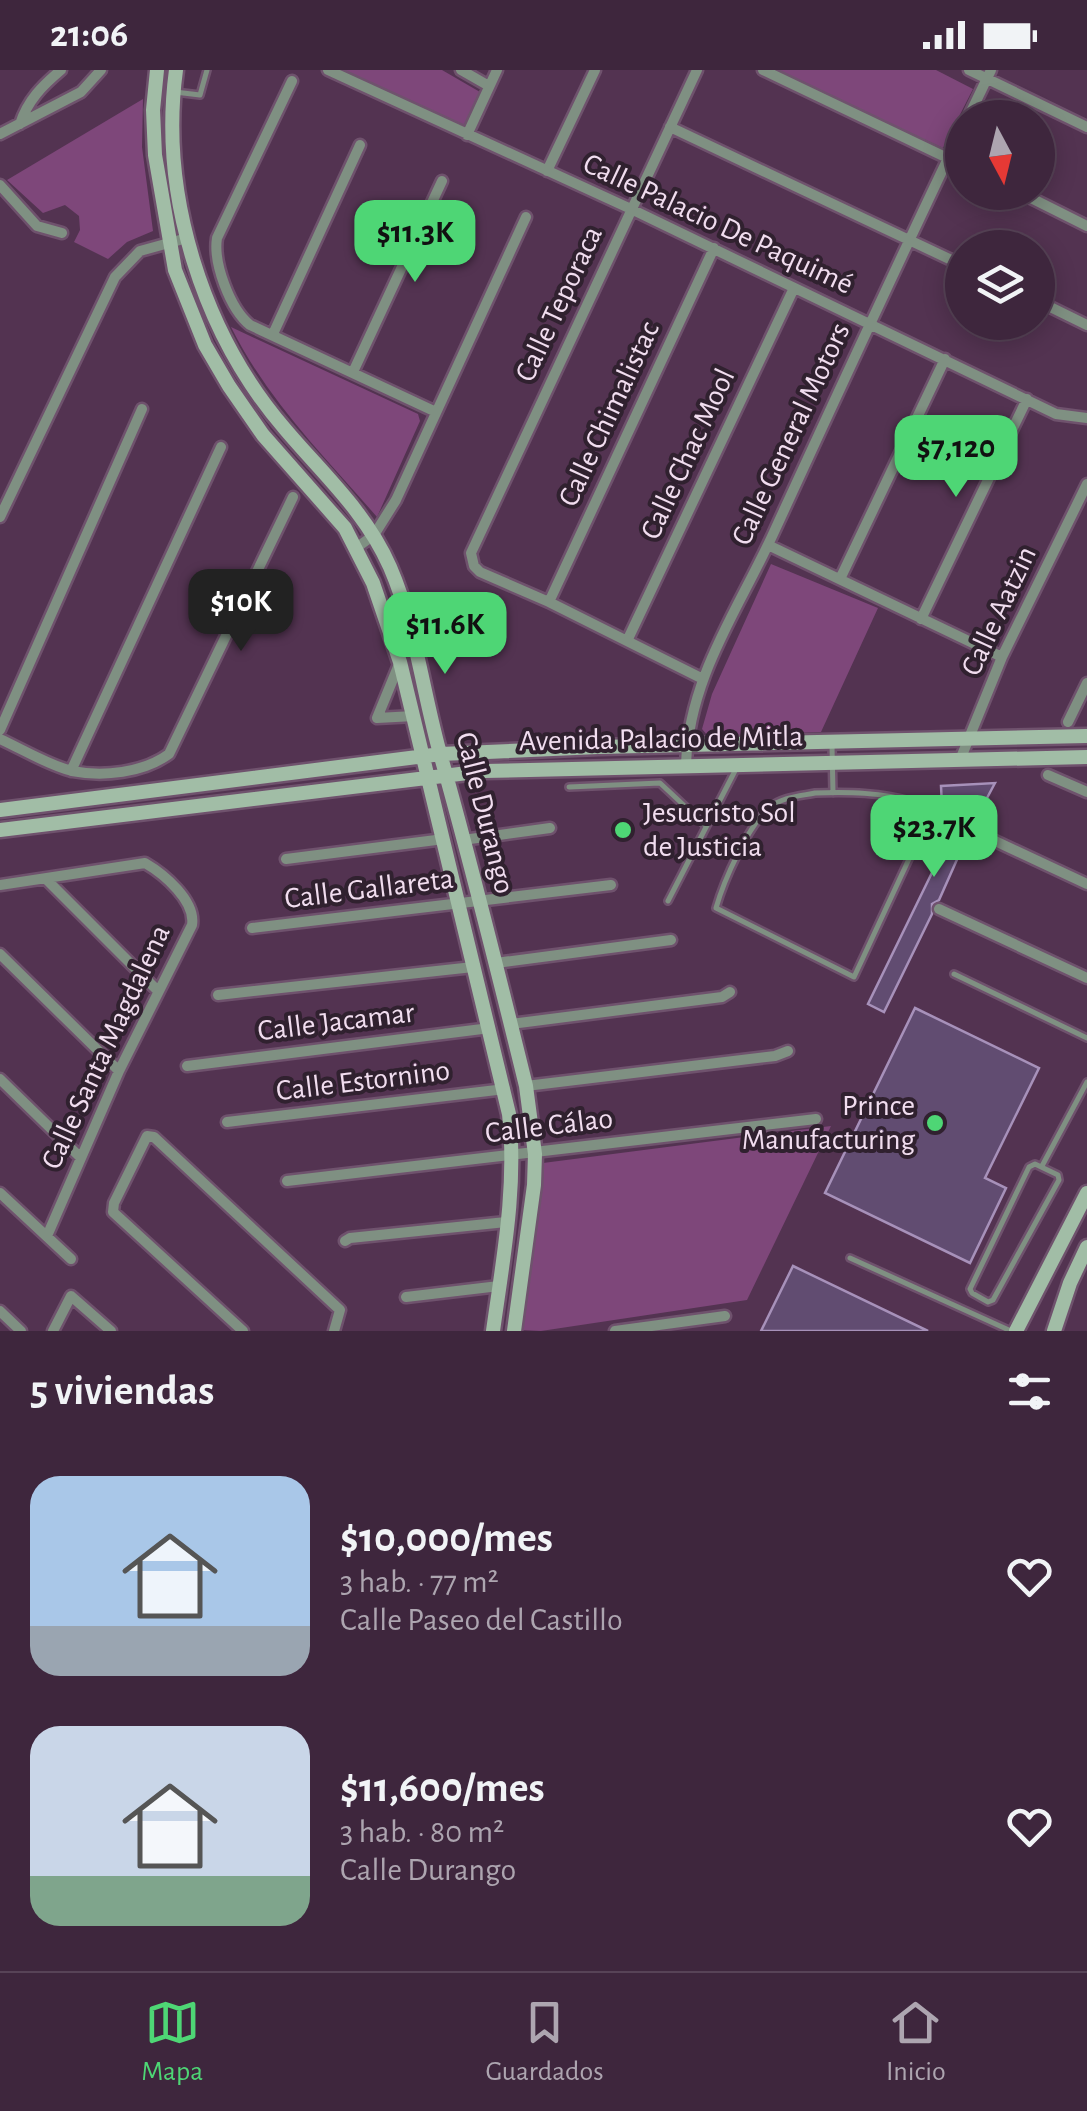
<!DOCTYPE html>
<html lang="es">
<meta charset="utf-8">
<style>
:root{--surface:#3e263d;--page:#452e44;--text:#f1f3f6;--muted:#ada5b0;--line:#574357;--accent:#4ed675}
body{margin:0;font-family:"Alegreya Sans",sans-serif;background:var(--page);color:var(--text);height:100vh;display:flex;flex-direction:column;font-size:38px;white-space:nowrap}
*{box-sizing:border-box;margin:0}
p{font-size:32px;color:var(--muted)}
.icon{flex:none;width:55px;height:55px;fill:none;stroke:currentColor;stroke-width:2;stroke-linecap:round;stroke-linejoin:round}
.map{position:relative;height:1261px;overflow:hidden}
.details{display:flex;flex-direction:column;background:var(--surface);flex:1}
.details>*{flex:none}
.needle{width:65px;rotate:173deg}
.tools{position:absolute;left:945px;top:30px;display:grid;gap:20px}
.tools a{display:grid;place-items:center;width:110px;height:110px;border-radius:50%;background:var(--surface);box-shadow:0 5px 25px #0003,0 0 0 2px var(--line);font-size:50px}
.price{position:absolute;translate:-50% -85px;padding:0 22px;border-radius:20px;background:var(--accent);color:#111;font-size:32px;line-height:65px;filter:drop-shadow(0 2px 5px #0008)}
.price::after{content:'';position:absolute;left:50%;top:60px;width:30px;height:22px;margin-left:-15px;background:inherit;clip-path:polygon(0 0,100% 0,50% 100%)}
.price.active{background:#222;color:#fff}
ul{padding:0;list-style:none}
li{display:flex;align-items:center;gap:30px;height:250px;padding:0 30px}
li span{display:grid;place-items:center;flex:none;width:280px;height:200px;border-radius:30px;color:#555}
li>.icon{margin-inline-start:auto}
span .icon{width:120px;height:120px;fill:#fffc;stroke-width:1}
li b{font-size:42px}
h2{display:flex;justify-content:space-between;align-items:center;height:120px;padding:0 30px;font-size:42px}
.status{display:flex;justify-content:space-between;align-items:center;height:70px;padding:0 50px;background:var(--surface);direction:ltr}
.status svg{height:28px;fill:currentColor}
.menu{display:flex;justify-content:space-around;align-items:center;height:140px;border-top:2px solid var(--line);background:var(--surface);font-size:28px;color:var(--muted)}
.menu a{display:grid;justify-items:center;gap:5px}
.menu .active{color:var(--accent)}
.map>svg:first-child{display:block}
</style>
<div class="status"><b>21:06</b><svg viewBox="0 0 49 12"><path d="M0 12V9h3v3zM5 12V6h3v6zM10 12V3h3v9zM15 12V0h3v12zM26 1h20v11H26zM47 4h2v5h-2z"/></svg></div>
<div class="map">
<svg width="1087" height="1261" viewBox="0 0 1087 1261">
<rect width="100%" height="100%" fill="#533351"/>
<path fill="#7e477a" d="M 343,0 L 442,0 L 480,22 L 464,58 Z
M 771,0 L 936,0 L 973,19 L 943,78 Z
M 143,29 L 142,77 L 153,161 L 127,172 L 108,189 L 74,172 L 80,160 L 79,146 L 65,135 L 43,143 L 7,110 Z
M 231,257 L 418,344 L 420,351 L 377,447 C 324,386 268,331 231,257 Z
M 771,494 L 878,538 L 821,662 L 708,666 L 702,659 L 712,624 Z
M 831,1056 L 747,1230 L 541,1261 L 521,1260 L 543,1093 Z"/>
<path fill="#614c71" stroke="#a791ba" stroke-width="2.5" d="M 995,713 L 971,758 L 939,830 L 932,834 L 932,844 L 884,942 L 868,934 L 944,778 L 941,716 Z
M 915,938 L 1039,998 L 985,1108 L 1006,1118 L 970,1193 L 825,1123 Z
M 793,1196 L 928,1261 L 761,1261 Z"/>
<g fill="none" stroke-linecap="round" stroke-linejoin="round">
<defs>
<path id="lane" d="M 175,22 L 200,25 L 207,0
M 832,676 L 833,723
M 569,717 L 660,713 L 705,755
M 815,723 C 848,722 882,722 913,732 L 920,749 L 916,774 L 854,907 L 716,838 C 724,810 748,756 769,738 C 781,727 800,726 815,723 Z
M 668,831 L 737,697
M 954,904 L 1087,968
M 1035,1094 L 1058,1105 L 1059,1110 L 993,1230 L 988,1232 L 972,1223 L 970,1219 L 1029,1097 Z
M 1042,1096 L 1087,1012
M 850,1188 L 1011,1261"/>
<path id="street" d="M 328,0 L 631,139 L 1056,344 L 1087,348
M 461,0 L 489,16
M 697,0 L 471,483 L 474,496 L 480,502 L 549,532 L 701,608
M 763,0 L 962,95
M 969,0 L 1087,57
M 292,11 L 217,168 C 213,193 230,239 250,255 L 436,342
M 968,48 L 991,0
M 20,54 C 28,30 42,16 61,0
M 670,57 L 962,195
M 0,64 L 81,22 L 101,0
M 467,65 L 497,0
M 547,101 L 595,0
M 0,115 L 37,156 L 62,163
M 1019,122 L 1087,156
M 1038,231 L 1087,255
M 273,264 L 360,75
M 353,302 L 442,111
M 0,447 L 115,207 L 140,181 L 187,168
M 768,475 L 1002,587
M 356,478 L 374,465 L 396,430 L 526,147
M 840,509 L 945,289
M 549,532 L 714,178
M 921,549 L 1027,329
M 627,571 L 794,218
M 400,592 L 377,648 L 414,646
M 1068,652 L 1087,613
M 0,660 L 142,339
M 0,669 C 22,679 48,695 72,701 C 103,707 143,703 169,684 L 293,427
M 960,690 L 1002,587 L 1087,414
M 686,696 C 688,608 739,539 774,462 C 836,327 898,193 962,59
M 71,701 L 221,377
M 1048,705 L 1087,722
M 978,763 L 1087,814
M 463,770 L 550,758
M 286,789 L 444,769
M 46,809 L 158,921
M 0,815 L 145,793 C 164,804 196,831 192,855 L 119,1001 L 47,1166
M 939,839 L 1087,908
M 252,858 L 611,815
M 0,884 L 119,1001
M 496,893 L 671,870
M 218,925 L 473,897
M 511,954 L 722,927 L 730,922
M 187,996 L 490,958
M 0,1009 L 80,1087
M 526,1016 L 775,986 L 788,981
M 227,1052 L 505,1019
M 287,1111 L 816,1049
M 0,1123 L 71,1189
M 345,1171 L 350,1168 L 506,1152
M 406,1227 L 499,1216
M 0,1241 L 21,1261
M 53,1261 L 71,1226 L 111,1261
M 243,1261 L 113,1142 L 114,1133 L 147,1066 L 154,1067 L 340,1240 L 334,1261
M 615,1261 L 725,1246"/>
<path id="secondary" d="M 157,0 L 153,40 L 155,85 L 175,200 L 205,275 L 229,316 L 263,365 L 345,458 L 373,513 L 400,592 L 509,1044 C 517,1117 503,1189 493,1261
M 176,0 C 159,125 203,264 285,359 C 323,404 366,442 390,497 C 416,557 423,624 441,687 C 472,796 499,906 526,1016 L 535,1084 L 534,1115 L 514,1261
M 0,740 L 441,684 L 598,677 L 1087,666
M 0,760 L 484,701 L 1087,687
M 1016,1261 L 1087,1123
M 1054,1261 L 1070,1213 L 1087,1177"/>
</defs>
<use href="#lane" stroke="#6f526d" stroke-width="10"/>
<use href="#street" stroke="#6f526d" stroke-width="15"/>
<use href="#secondary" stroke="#6f526d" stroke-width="19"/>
<use href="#lane" stroke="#7f9082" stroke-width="5"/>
<use href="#street" stroke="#7f9082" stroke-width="10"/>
<use href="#secondary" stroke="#a1bda6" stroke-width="14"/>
</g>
<g fill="#4ed675" stroke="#30212f" stroke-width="4">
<circle cx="623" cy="760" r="10"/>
<circle cx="935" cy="1053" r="10"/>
</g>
<g text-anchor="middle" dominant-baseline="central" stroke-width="8" stroke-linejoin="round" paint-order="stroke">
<g font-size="30" fill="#f1ddef" stroke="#30212f">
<text transform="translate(718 154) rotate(25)">Calle Palacio De Paquimé</text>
<text transform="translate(559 234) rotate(-65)">Calle Teporaca</text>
<text transform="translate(609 344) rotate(-65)">Calle Chimalistac</text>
<text transform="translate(791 364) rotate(-65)">Calle General Motors</text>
<text transform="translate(688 384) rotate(-65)">Calle Chac Mool</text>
<text transform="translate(999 541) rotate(-65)">Calle Aatzin</text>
<text transform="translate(661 669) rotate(-1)">Avenida Palacio de Mitla</text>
<text transform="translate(485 743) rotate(76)">Calle Durango</text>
<text transform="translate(369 819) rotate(-7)">Calle Gallareta</text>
<text transform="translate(336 952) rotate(-7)">Calle Jacamar</text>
<text transform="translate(106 977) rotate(-65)">Calle Santa Magdalena</text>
<text transform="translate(363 1011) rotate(-7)">Calle Estornino</text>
<text transform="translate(549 1056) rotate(-7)">Calle Cálao</text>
</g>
<g font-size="30" fill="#f1ddef" stroke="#30212f" text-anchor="start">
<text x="643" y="743">Jesucristo Sol<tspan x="643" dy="34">de Justicia</tspan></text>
<text x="915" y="1036" text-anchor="end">Prince<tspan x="915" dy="34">Manufacturing</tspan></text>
</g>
</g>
</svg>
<div class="tools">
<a><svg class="needle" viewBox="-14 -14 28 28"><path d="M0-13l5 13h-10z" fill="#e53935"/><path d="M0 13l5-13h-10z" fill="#ada5b0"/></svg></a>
<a><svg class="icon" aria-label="layers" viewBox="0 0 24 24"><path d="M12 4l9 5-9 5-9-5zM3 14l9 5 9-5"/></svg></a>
</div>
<b class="price" style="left:415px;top:215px">$11.3K</b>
<b class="price" style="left:956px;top:430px">$7,120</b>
<b class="price active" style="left:241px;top:584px">$10K</b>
<b class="price" style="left:445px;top:607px">$11.6K</b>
<b class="price" style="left:934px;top:810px">$23.7K</b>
</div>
<section class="details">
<h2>5 viviendas<svg class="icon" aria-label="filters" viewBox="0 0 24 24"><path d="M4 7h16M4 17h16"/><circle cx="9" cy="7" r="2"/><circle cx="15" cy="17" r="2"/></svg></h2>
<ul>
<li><span style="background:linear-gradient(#a9c7e8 75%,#9aa5b1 0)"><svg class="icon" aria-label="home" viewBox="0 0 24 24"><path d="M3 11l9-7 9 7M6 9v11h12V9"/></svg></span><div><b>$10,000/mes</b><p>3 hab. · 77 m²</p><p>Calle Paseo del Castillo</p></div><svg class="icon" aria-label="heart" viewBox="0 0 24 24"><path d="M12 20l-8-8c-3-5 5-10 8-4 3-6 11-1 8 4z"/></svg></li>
<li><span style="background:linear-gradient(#c9d6e8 75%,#7fa58c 0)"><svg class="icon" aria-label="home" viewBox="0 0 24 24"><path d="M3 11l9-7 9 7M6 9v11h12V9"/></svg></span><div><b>$11,600/mes</b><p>3 hab. · 80 m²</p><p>Calle Durango</p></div><svg class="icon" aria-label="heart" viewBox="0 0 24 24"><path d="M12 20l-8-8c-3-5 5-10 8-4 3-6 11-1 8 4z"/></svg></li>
</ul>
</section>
<nav class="menu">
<a class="active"><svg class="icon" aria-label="map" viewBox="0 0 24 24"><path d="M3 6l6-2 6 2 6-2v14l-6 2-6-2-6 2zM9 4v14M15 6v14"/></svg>Mapa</a>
<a><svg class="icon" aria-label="saved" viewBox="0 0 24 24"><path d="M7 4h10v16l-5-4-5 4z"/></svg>Guardados</a>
<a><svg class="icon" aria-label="home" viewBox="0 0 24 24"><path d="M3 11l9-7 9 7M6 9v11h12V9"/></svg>Inicio</a>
</nav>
